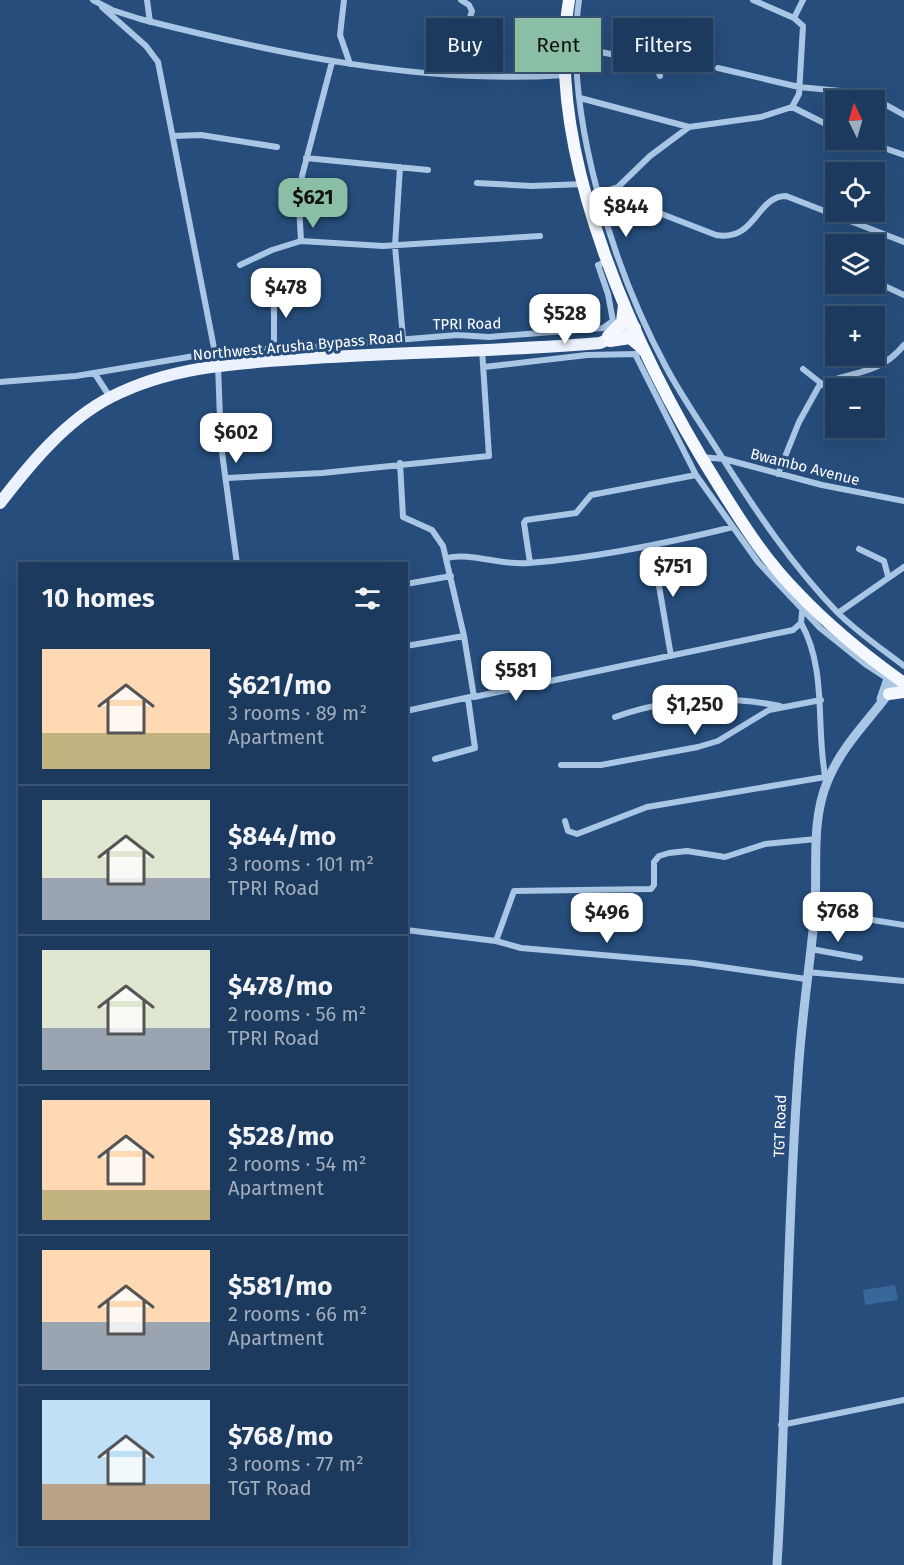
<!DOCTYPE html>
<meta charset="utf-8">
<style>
:root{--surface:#1c3a5d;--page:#254163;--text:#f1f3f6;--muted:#a0adbc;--line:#3a5472;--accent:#8abfa5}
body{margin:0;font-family:"Fira Sans",sans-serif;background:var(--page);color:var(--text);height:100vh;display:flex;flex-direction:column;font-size:22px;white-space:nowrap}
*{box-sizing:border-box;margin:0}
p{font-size:20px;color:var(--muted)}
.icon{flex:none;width:33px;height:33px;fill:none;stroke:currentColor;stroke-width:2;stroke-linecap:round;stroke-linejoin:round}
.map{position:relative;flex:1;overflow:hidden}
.drawer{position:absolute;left:18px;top:562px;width:390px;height:984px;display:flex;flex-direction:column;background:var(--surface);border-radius:0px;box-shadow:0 6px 24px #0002,0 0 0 2px var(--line)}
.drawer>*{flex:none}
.hud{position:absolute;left:426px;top:18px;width:387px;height:54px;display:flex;gap:12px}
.needle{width:39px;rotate:355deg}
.buttons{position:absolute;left:825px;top:90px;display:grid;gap:12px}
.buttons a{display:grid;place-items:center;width:60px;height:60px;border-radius:0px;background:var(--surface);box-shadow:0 6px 24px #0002,0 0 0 2px var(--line);font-size:30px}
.price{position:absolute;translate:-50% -51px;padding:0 14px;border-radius:12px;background:#fff;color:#222;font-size:20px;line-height:39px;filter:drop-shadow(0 2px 3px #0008)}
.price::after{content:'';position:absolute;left:50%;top:36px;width:18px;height:14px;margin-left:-9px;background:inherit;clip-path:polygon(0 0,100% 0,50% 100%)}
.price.selected{background:var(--accent);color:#111}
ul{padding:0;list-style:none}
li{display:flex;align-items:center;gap:18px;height:150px;padding:0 24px}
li+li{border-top:2px solid var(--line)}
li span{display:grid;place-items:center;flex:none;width:168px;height:120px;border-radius:0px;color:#555}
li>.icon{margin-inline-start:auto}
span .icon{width:72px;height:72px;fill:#fffc;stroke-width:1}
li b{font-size:26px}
h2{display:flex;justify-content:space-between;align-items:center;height:72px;padding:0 24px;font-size:26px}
.tag{padding:0 21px;border-radius:0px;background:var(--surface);box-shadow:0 6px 24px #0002,0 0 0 2px var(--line);font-size:21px;line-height:54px}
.tag.selected{background:var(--accent);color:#111}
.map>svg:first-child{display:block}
</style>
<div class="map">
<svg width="904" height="1565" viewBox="0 0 904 1565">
<rect width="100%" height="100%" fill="#264d7c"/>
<path fill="#39679a" d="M 895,1285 L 898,1300 L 865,1305 L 863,1290 Z"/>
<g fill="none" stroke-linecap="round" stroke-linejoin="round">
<path stroke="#aac6e5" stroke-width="6" d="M 93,0 L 112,10 L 140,19 C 278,54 423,85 565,75
M 147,0 L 150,22
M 344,0 L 340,35 L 350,64
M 579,0 C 563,112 613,268 666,367 C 683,399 704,428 723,459 C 757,513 793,566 837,612 C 857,632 882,649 904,666
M 102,7 L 146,46 L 158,62 L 215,353
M 794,18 L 803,0
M 576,47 L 650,62 L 656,66 L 660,76
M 718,68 L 799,87 L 851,92 L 872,97 L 904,115
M 458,74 L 464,35 L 472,11 L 469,5 L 461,0
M 580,98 L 689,127
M 792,107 L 836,129
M 173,136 L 201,135 L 277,147
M 861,140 L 904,155
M 306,158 L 428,170
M 400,167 L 395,246 L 403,338
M 477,183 L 532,186 L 584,184
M 618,187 L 654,211 L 716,235 C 756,242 756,196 786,196 L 904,242
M 600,193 L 618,187 L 650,156 L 689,127 L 761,117 L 792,107 L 799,94 L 803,26 L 794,18 L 753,0
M 301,241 L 299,205 L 302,176 L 332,62
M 240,265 L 272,250 L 301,241 L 383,246 L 540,236
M 874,281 L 904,295
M 274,289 L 274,349
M 635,354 L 696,475 L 758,562 L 820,628 L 865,664 L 888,679
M 218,365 L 221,445 L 237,564
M 484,367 L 587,355 L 637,354
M 803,369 L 822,384
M 95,374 L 110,397
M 0,382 L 76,376 L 230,350 L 300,348 L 457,335 L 489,337 L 603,328 L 613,321 L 608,294 L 598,265 L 609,261
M 701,457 L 724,459 L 822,485 L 904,501
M 400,463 L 403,517 L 432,530 L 443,546 L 464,636 L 474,697 L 793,630 L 801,623 L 802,612
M 778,474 L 799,422 L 819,386 C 850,370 878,377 904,345
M 227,478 L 322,473 L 489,456 L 482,349
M 652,545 L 671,656
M 859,549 L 884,561 L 888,576
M 447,558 C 472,552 500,566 529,563 C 596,558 668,543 733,527
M 530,563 L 524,523 L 526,520 L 576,513 L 591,495 L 696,475
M 406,584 L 451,576
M 838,613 L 904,567
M 801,623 C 828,671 815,729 826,781
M 406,646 L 464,636
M 406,711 L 470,697
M 615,717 C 668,698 725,695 780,706
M 435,759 L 475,748 L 468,698
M 561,765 L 601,765 L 698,747 L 718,741 L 769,710 L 821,700
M 565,821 L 568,831 L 577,834 L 647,807 L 825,777
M 816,911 L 904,925
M 406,930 L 496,941 L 521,948 L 694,963 L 806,979
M 496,941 L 514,891 L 651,889 L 654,885 L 654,862 L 659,856 L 669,853 L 687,851 L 725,857 L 765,844 L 816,839
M 811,949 L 860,958
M 807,972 L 904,981
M 781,1425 L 904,1400"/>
<path stroke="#aac6e5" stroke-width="9" d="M 881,699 L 890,673
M 777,1565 C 787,1402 786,1238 798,1075 C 801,1023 809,972 814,921 C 819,875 809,824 828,780 C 844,741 876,714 899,679"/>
<path stroke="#ebf2fd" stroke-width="12" d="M 0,503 C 30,464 66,420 111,397 C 175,364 245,363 314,358 C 410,352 505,351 600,343 L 635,328"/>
<path stroke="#f5f8fe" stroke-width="12" d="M 569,0 C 543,154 639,359 719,486 C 742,523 766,561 797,592 C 829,626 866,656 904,683
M 608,336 L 622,322 L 624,305
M 610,341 L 630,338 L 643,349
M 889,694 L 904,692"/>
</g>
<g text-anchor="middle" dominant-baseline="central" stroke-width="6" stroke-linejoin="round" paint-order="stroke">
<g font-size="15" fill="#fff" stroke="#264d7c">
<text transform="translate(467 324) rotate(-1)">TPRI Road</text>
<text transform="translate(298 346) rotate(-5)">Northwest Arusha Bypass Road</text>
<text transform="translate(805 467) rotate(14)">Bwambo Avenue</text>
<text transform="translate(780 1126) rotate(-88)">TGT Road</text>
</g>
</g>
</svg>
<div class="buttons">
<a><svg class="needle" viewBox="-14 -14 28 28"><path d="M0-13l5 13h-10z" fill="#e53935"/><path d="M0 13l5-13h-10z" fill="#a0adbc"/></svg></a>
<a><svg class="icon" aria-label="locate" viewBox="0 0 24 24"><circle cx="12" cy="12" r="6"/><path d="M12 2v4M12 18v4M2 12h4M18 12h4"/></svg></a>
<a><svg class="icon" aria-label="layers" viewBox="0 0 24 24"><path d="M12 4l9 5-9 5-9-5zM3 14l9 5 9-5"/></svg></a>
<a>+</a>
<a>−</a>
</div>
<b class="price selected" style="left:313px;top:229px">$621</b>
<b class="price" style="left:626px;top:238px">$844</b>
<b class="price" style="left:286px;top:319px">$478</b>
<b class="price" style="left:565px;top:345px">$528</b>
<b class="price" style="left:236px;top:464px">$602</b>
<b class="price" style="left:673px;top:598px">$751</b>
<b class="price" style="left:516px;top:702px">$581</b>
<b class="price" style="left:695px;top:736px">$1,250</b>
<b class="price" style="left:838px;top:943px">$768</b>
<b class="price" style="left:607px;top:944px">$496</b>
<div class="hud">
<a class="tag">Buy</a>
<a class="tag selected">Rent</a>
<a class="tag">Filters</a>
</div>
<section class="drawer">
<h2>10 homes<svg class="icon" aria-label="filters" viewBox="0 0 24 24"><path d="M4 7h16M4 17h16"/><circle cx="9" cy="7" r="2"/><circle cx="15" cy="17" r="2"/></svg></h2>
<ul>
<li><span style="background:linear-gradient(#ffd9b3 70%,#c2b280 0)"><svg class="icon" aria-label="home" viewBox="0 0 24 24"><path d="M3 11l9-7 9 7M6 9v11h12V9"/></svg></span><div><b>$621/mo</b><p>3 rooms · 89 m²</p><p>Apartment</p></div></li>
<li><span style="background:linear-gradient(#dfe7d0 65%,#9aa5b1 0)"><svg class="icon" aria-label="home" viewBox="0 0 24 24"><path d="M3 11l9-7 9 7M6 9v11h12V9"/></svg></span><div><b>$844/mo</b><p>3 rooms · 101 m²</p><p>TPRI Road</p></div></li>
<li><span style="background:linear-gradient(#dfe7d0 65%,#9aa5b1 0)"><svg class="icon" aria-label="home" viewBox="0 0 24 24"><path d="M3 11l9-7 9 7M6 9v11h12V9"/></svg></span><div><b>$478/mo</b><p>2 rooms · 56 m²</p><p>TPRI Road</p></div></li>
<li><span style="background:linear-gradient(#ffd9b3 75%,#c2b280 0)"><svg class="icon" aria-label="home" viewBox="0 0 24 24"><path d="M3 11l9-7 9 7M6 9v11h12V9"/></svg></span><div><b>$528/mo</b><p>2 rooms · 54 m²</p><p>Apartment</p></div></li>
<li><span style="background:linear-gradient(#ffd9b3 60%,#9aa5b1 0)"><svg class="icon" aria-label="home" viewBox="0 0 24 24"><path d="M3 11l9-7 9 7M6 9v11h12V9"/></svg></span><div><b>$581/mo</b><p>2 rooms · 66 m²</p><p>Apartment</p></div></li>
<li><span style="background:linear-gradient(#bfe0f5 70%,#b9a48a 0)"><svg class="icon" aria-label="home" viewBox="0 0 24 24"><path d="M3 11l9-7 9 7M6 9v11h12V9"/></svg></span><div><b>$768/mo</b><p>3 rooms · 77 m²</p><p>TGT Road</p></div></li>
</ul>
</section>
</div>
